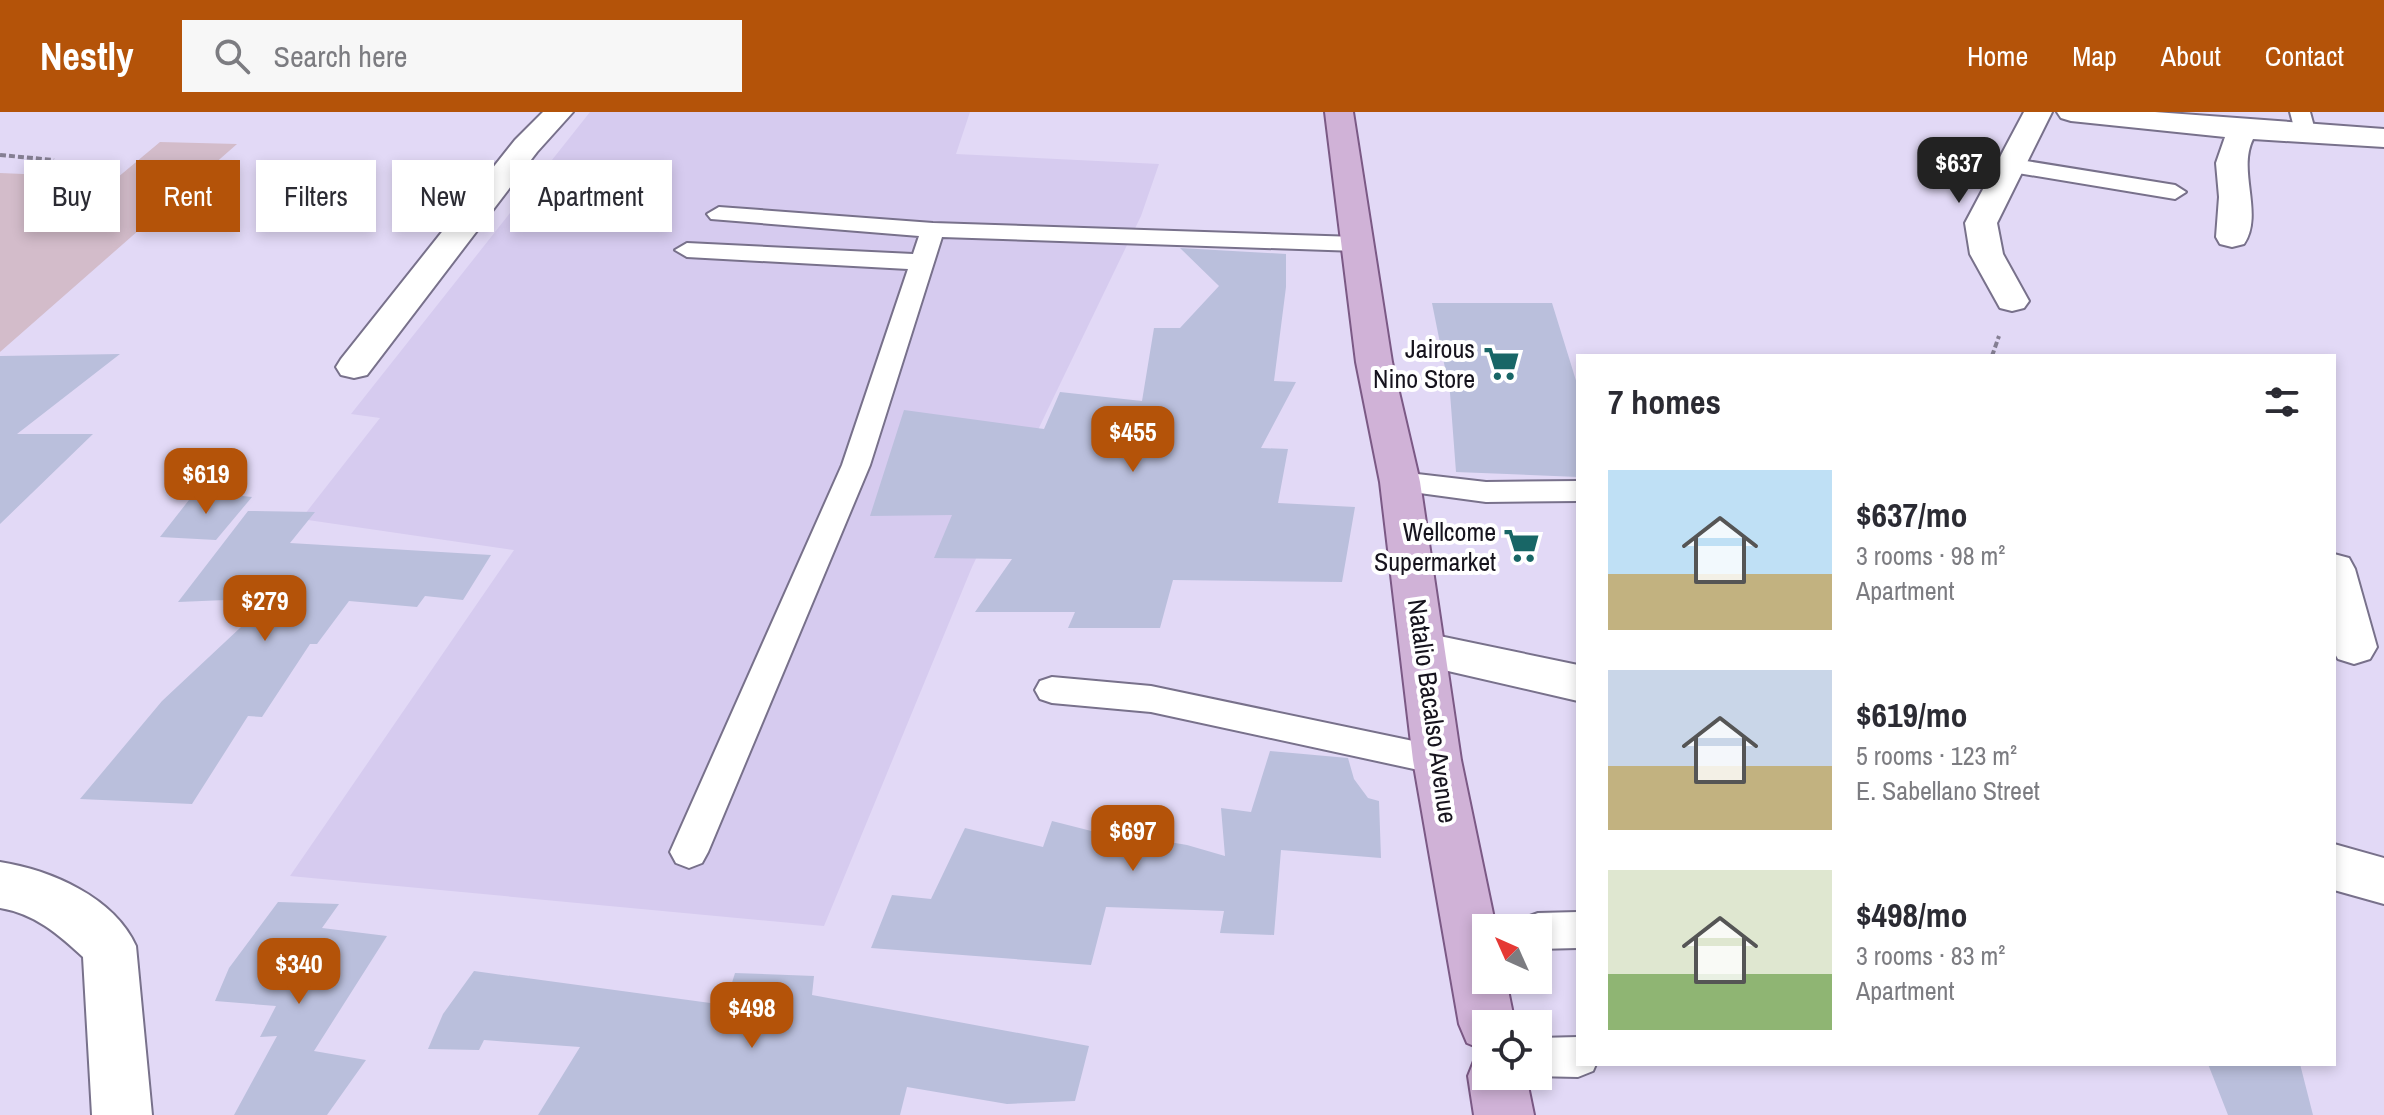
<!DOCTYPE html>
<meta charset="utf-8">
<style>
:root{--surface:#fff;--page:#f7f7f7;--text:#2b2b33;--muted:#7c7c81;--accent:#b45309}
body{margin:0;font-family:"Archivo Narrow",sans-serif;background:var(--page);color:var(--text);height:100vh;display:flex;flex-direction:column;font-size:30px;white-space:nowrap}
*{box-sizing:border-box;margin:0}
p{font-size:26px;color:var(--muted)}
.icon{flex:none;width:44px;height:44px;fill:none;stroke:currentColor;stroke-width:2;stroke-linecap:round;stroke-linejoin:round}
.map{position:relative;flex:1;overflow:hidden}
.panel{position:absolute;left:1576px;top:242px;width:760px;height:712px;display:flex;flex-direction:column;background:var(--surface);border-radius:0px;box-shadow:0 4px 12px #0003}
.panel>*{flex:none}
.guide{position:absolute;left:24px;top:48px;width:760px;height:72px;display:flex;gap:16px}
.needle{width:52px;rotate:315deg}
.controls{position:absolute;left:1472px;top:802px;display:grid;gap:16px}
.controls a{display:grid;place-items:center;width:80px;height:80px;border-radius:0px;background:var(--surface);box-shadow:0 4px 12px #0003;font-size:40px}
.price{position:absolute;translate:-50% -68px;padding:0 18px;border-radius:16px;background:var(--accent);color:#fff;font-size:26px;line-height:52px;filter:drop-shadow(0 2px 4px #0008)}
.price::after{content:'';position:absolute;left:50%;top:48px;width:24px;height:18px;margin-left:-12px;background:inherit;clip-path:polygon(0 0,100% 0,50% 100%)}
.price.selected{background:#222;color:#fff}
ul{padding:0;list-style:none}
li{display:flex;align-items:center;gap:24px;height:200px;padding:0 32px}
li span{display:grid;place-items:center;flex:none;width:224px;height:160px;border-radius:0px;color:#555}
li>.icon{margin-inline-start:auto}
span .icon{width:96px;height:96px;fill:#fffc;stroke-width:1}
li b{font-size:34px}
h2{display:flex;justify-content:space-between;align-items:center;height:96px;padding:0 32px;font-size:34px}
.tag{padding:0 28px;border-radius:0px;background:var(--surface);box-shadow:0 4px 12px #0003;font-size:28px;line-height:72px}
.tag.selected{background:var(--accent);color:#fff}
header{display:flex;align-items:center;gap:48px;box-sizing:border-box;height:112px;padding:0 40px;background:var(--accent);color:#fff}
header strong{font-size:38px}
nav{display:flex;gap:44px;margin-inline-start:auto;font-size:28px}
.search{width:560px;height:72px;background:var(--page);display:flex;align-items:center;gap:20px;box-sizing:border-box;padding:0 28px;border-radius:0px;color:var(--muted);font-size:30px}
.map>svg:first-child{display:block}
</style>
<header>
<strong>Nestly</strong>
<div class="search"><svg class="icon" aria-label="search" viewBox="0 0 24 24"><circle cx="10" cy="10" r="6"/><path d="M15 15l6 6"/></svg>Search here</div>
<nav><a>Home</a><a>Map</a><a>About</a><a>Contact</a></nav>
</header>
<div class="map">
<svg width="2384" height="1003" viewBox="0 0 2384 1003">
<rect width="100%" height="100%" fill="#e2d9f6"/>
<path fill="#d6cbef" d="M 590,0 L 970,0 L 956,42 L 1159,52 L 1141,104 L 972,455 L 824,814 L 290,764 L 514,438 L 301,407 L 380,306 L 351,302 Z"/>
<path fill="#d3bcca" d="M 160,30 L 237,32 L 0,240 L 0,61 L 117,66 Z"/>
<path fill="#babfdc" d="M 1180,136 L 1286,142 L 1286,175 L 1274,269 L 1296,270 L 1261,336 L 1288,337 L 1278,391 L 1355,395 L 1342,470 L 1173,468 L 1160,516 L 1068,516 L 1075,500 L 975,500 L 1012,447 L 934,446 L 952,403 L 870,404 L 904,298 L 1044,317 L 1060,280 L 1142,289 L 1154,216 L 1180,216 L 1219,174 Z
M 1432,191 L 1552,191 L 1578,275 L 1578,365 L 1456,360 L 1450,281 Z
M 120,242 L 17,322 L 93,322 L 0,412 L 0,244 Z
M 196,379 L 252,385 L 216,428 L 160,425 Z
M 248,399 L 315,400 L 290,431 L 491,443 L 463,488 L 425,484 L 417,495 L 349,489 L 317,532 L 310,532 L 262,605 L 248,604 L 192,692 L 80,687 L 162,589 L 272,486 L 178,490 Z
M 1270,639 L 1348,646 L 1354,667 L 1368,686 L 1379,689 L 1381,746 L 1281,738 L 1274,823 L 1220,821 L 1224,799 L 1106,795 L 1091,853 L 871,836 L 892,783 L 931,787 L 965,716 L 1043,735 L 1052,709 L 1115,725 L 1116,721 L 1187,733 L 1225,744 L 1221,696 L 1251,700 Z
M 278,790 L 339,792 L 322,816 L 387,824 L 314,939 L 366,948 L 327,1003 L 234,1003 L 277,924 L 260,925 L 276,894 L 215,889 L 229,856 Z
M 474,859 L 725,893 L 735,861 L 814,864 L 812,883 L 1089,934 L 1075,989 L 1007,992 L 907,975 L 900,1003 L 538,1003 L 580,935 L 484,928 L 479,938 L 428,937 L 443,902 Z
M 2208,952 L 2300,952 L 2313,1003 L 2228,1003 Z"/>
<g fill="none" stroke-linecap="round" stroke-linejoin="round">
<defs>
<path id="lane" d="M 2290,0 L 2310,0 L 2316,22 L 2313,27 L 2297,27 Z
M 2008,46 L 2175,73 L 2186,80 L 2175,87 L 2000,58 L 1997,53 Z
M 719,95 L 933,111 L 1357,125 L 1369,132 L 1357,139 L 942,125 L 870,353 L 708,740 L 702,751 L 689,756 L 676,751 L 670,740 L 842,353 L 908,157 L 687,145 L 675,138 L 687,131 L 913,142 L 919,124 L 711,107 L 707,102 Z
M 1400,360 L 1486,370 L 1578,369 L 1578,389 L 1486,390 L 1390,377 L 1385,370 L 1390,363 Z
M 1052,565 L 1151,574 L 1437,634 L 1449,638 L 1455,648 L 1449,658 L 1437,662 L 1151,600 L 1052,591 L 1040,587 L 1035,578 L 1040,569 Z
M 1578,800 L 1578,836 L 1538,837 L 1538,816 L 1520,816 L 1524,806 L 1538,801 Z
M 1578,925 L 1578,952 L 1596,952 L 1593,959 L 1578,965 L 1532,964 L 1538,964 L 1538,926 Z"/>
<path id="street" d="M 543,0 L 573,0 L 537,40 L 367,263 L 354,266 L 341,263 L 336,255 L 341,247 L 515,28 Z
M 2024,0 L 2052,0 L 1997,111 L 2003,142 L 2029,189 L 2024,196 L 2012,199 L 2000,196 L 1970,142 L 1965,111 Z
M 2057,0 L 2155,0 L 2384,17 L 2384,35 L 2253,27 C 2237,59 2264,102 2244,132 L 2232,135 L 2220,132 L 2216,125 L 2219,85 L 2216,51 L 2225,25 L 2071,9 L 2061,6 Z
M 2334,442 L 2349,446 L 2355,457 L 2377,535 L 2370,547 L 2354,552 L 2338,547 L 2334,540 Z
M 1425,521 L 1578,553 L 1578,589 L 1409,550 L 1402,538 L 1409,526 Z
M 2334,732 L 2384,746 L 2384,792 L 2334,778 Z
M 0,750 C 51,758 114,785 136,834 L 152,1003 L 92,1003 L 83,845 C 57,821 35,802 0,796 Z"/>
<path id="primary" d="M 1325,0 L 1353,0 L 1392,250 L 1420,370 L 1461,648 L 1496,816 L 1486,816 L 1486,868 L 1506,868 L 1515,912 L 1486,912 L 1486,939 L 1467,931 L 1459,912 L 1413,648 L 1380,370 L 1356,250 Z
M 1486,940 L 1486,964 L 1526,964 L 1534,1003 L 1474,1003 L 1468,964 L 1476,944 Z"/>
</defs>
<use href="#lane" stroke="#78718b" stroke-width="4"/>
<use href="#street" stroke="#78718b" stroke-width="4"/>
<use href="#primary" stroke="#7b5985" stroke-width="4"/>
<path stroke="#857f93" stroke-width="4" stroke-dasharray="6 3" stroke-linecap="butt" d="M 0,43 L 54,48
M 1992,244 L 1999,224"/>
<use href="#lane" fill="#fff" fill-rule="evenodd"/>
<use href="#street" fill="#fff" fill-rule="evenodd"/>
<use href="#primary" fill="#d0b2d7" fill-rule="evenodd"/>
</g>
<defs>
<symbol id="supermarket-bare" viewBox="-9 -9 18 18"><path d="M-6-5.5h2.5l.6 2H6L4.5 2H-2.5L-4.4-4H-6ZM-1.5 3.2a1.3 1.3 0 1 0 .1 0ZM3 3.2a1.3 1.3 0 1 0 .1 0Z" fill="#186666" stroke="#fff" stroke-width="2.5" paint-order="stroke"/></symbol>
</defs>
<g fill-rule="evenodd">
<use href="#supermarket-bare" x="1476" y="226" width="51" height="51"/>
<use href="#supermarket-bare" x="1496" y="408" width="51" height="51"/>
</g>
<g text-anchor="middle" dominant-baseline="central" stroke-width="8" stroke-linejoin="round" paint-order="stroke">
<g font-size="26" fill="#16131d" stroke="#fff" text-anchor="end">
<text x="1475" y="236">Jairous<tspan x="1475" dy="30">Nino Store</tspan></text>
<text x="1496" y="419">Wellcome<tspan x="1496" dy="30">Supermarket</tspan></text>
</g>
<g font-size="26" fill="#16131d" stroke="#fff">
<text transform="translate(1433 599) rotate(82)">Natalio Bacalso Avenue</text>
</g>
</g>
</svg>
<div class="controls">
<a><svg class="needle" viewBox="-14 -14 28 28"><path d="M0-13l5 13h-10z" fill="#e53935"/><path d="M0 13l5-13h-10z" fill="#7c7c81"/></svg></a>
<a><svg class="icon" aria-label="locate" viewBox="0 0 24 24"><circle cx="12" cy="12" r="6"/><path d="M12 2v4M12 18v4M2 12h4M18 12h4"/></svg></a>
</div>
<b class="price selected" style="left:1959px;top:93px">$637</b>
<b class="price" style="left:1133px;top:362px">$455</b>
<b class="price" style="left:206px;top:404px">$619</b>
<b class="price" style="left:265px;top:531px">$279</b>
<b class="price" style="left:1133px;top:761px">$697</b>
<b class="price" style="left:299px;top:894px">$340</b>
<b class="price" style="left:752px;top:938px">$498</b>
<div class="guide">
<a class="tag">Buy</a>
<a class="tag selected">Rent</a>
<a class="tag">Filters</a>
<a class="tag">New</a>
<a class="tag">Apartment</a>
</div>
<section class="panel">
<h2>7 homes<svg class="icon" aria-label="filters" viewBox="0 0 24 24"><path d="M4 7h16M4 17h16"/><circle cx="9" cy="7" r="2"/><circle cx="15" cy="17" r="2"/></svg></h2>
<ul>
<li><span style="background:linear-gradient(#bfe0f5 65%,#c2b280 0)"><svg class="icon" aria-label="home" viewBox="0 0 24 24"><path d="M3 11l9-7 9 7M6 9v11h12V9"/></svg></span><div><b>$637/mo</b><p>3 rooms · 98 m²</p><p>Apartment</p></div></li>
<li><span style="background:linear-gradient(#c9d6e8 60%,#c2b280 0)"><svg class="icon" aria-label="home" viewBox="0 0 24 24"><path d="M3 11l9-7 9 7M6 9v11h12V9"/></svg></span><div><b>$619/mo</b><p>5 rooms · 123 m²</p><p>E. Sabellano Street</p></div></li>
<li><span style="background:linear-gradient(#dfe7d0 65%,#8fb573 0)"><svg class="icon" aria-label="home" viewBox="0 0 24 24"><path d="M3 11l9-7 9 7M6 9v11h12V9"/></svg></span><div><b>$498/mo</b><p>3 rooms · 83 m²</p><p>Apartment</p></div></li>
</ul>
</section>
</div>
